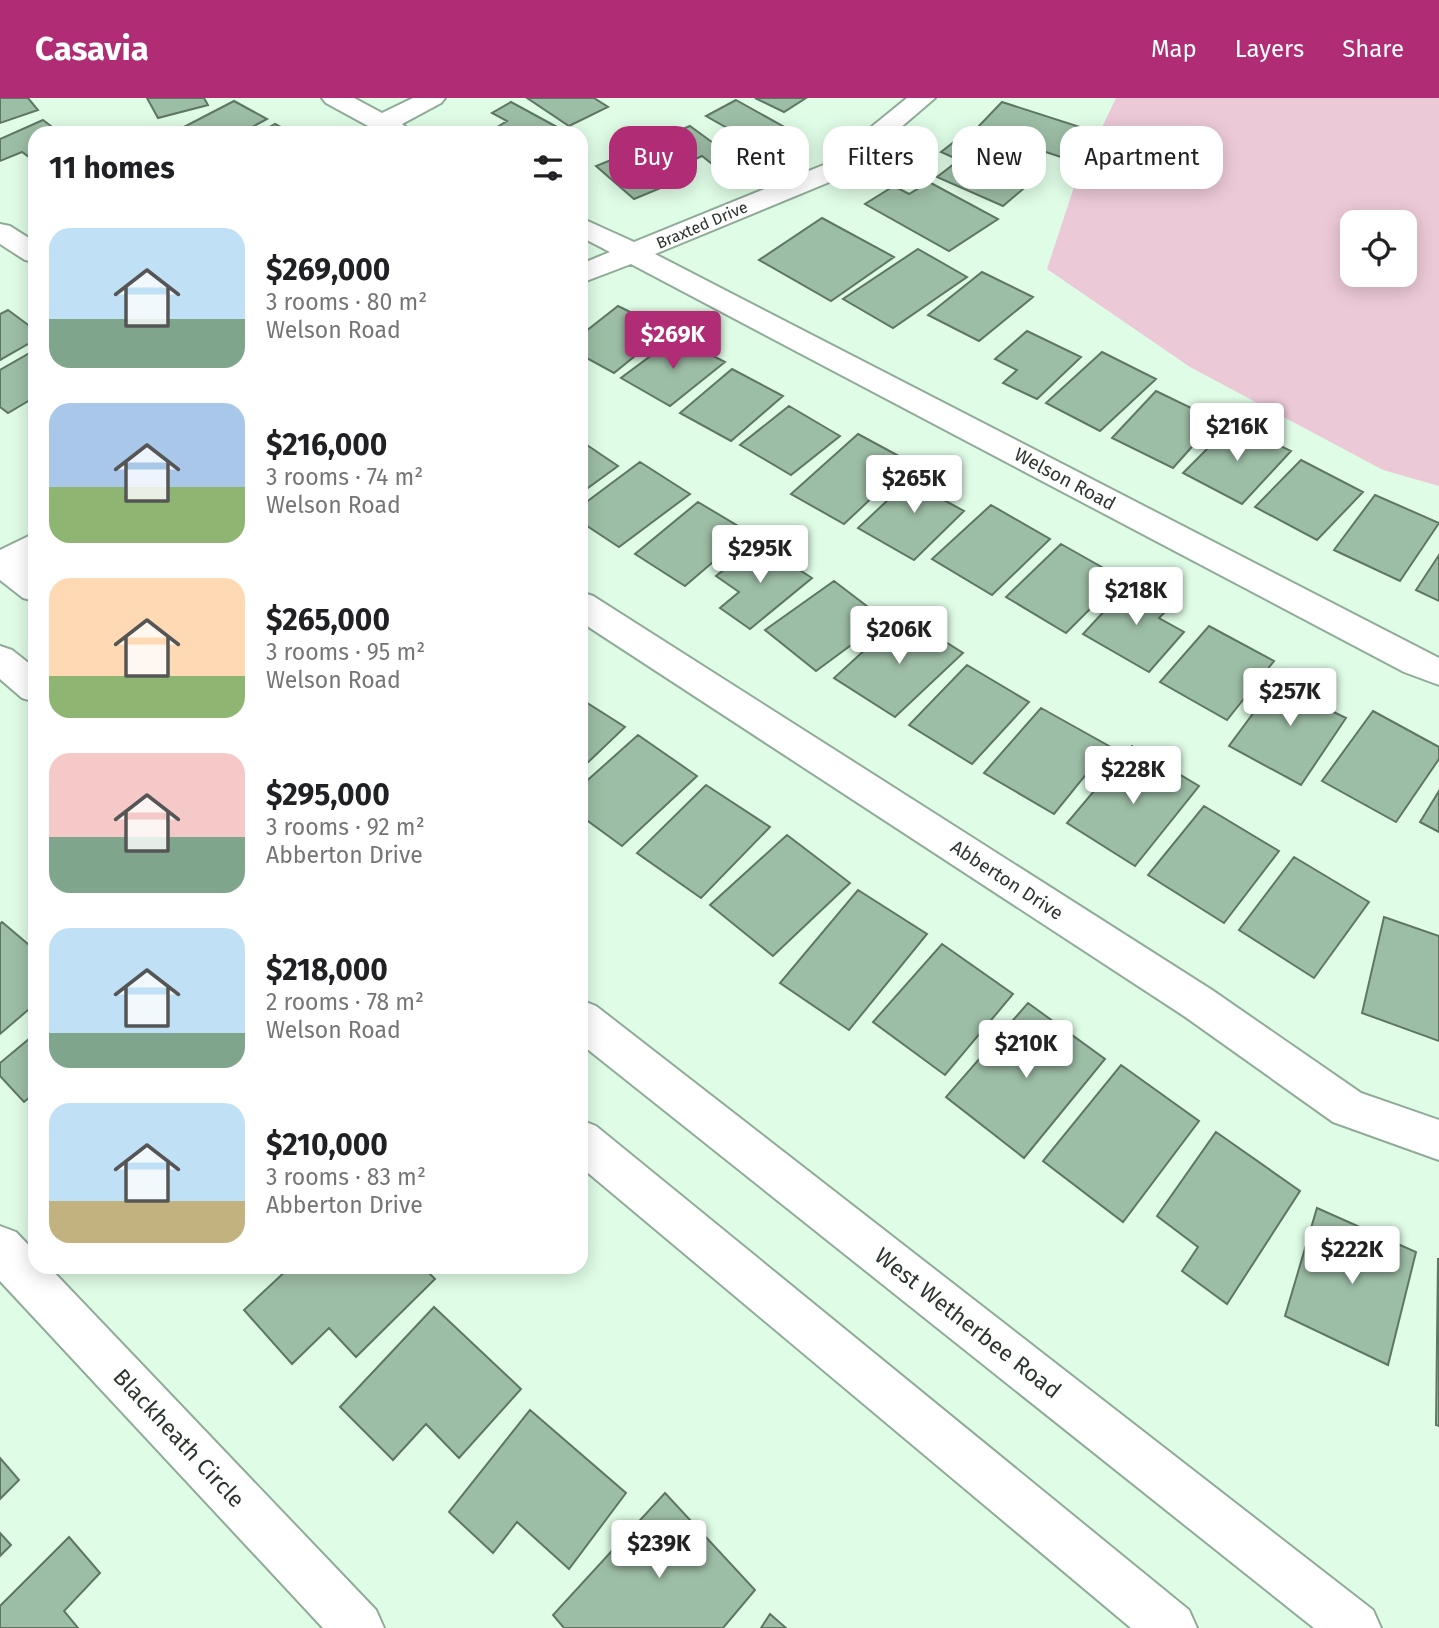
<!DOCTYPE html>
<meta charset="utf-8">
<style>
:root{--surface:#fff;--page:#f2f2f2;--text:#202124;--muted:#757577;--accent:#b02d75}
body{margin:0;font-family:"Fira Sans",sans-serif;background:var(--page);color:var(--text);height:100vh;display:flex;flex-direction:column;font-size:26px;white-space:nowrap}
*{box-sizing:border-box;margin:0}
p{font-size:23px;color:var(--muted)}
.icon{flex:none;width:38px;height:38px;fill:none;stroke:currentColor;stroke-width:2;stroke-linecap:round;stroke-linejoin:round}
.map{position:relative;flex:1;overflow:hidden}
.drawer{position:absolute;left:28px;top:28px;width:560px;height:1148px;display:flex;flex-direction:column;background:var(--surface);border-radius:21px;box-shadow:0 4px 18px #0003}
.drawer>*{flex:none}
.guide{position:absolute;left:609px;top:28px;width:665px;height:63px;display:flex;gap:14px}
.controls{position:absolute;left:1340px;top:112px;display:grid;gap:14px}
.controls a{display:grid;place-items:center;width:77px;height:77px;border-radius:14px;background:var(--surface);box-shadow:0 4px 18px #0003;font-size:35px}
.price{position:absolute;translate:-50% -60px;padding:0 16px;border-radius:7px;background:#fff;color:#222;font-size:23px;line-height:46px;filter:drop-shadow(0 2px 4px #0008)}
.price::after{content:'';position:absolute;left:50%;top:42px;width:21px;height:16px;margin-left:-10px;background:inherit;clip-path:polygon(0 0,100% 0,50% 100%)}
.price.selected{background:var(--accent);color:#fff}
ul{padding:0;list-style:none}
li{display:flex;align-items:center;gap:21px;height:175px;padding:0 21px}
li span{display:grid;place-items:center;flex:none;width:196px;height:140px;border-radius:21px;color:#555}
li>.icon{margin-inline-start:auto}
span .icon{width:84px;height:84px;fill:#fffc;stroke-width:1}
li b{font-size:30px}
h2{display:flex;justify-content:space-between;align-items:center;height:84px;padding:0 21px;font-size:30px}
.tag{padding:0 24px;border-radius:21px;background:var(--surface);box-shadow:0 4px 18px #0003;font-size:24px;line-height:63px}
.tag.selected{background:var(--accent);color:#fff}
header{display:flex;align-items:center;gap:42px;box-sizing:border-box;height:98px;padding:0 35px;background:var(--accent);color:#fff}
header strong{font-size:33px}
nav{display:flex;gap:38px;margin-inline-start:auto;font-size:24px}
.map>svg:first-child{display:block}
</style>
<header>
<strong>Casavia</strong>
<nav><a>Map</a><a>Layers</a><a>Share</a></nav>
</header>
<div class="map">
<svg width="1439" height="1530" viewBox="0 0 1439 1530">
<rect width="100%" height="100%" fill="#dffce6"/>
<path fill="#ecc9d7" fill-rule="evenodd" d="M 1116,0 L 1439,0 L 1439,388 L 1383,372 L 1190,269 L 1047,171 L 1075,86 ZM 1353,124 L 1405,124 L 1405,177 L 1353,177 Z"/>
<path fill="#9dbea6" stroke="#5e7765" stroke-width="2" d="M 0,0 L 28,0 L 38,12 L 0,25 Z
M 147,0 L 204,0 L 208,7 L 158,20 Z
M 527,0 L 594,0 L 608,9 L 569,28 Z
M 755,0 L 806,0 L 784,14 Z
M 736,2 L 788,31 L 772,40 L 758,32 L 745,40 L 706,18 Z
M 234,3 L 267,21 L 241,35 L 184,35 L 178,32 Z
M 511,4 L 568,35 L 501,35 L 494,31 L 507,23 L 492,15 Z
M 1002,4 L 1086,31 L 1061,59 L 976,31 Z
M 43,22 L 60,35 L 35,35 L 35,56 L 29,59 L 22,54 L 0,63 L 0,41 Z
M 275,26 L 292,35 L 259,35 Z
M 690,28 L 735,61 L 716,69 L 702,58 L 685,66 L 654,43 Z
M 959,40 L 1042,75 L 1003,108 L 937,79 L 959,62 L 941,54 Z
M 641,50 L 680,82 L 634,101 L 596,68 Z
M 929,84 L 998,121 L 949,153 L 865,106 L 894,88 L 909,96 Z
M 822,120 L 894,159 L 831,203 L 759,162 Z
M 918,151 L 967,179 L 893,230 L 843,201 Z
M 982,174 L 1033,199 L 979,243 L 928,217 Z
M 618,208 L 667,232 L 614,275 L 581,257 L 581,237 Z
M 8,212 L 35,232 L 35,242 L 0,262 L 0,216 Z
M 1027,233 L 1081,259 L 1037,301 L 1003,285 L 1017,272 L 995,261 Z
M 676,239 L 725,264 L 670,308 L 621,280 Z
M 35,252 L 35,299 L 8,315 L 0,309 L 0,272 Z
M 1102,254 L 1156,281 L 1100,333 L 1046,305 Z
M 732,271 L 783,298 L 731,343 L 680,315 Z
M 1156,293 L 1216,322 L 1173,370 L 1112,340 Z
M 789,308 L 840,338 L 791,377 L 740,347 Z
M 1233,325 L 1291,353 L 1242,406 L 1183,375 Z
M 858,336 L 910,364 L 844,426 L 791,396 Z
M 581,343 L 618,368 L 581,395 Z
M 1301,362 L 1363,394 L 1317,442 L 1255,409 Z
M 640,364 L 690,396 L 619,449 L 581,424 L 581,408 Z
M 921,371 L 955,389 L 942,401 L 964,413 L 914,462 L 858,430 Z
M 1375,397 L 1439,425 L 1400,483 L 1334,452 Z
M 698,404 L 748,434 L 685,488 L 635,456 Z
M 991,407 L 1050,441 L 992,497 L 932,461 Z
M 758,445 L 812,480 L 750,531 L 720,510 L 739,494 L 716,478 Z
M 1061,446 L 1121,480 L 1066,535 L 1006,499 Z
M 1439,457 L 1439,503 L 1416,492 Z
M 834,483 L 885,522 L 816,573 L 765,532 Z
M 1132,483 L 1173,506 L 1159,520 L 1184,534 L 1149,574 L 1083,536 Z
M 903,517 L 963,555 L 895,619 L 834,580 Z
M 1209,528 L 1274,563 L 1227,622 L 1160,584 Z
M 967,567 L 1029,604 L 972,666 L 909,627 Z
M 1286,571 L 1329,593 L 1319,607 L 1346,620 L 1301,687 L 1229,648 Z
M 581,601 L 625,629 L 581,671 Z
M 1041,610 L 1109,648 L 1054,716 L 984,675 Z
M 1373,613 L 1439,649 L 1439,661 L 1396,724 L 1322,683 Z
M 638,637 L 697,678 L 622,748 L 581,718 L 581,688 Z
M 1132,648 L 1199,688 L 1135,768 L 1067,725 Z
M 706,687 L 770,729 L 701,800 L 637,755 Z
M 1439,693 L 1439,734 L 1420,724 Z
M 1204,708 L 1279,753 L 1224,825 L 1148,777 Z
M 787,737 L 850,785 L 773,858 L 710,807 Z
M 1294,759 L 1369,804 L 1314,880 L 1239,832 Z
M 858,792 L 927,836 L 849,932 L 780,885 Z
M 1384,819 L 1439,838 L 1439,943 L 1362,915 Z
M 2,824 L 35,852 L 35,906 L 0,936 L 0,826 Z
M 942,846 L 1013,896 L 945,977 L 873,924 Z
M 1028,905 L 1105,961 L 1024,1060 L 946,999 Z
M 35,936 L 35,995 L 24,1004 L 0,978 L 0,965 Z
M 1121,967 L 1199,1023 L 1123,1124 L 1043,1063 Z
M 1216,1034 L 1300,1093 L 1227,1206 L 1182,1173 L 1198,1149 L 1157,1118 Z
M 1317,1110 L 1416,1154 L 1388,1267 L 1285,1218 Z
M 1438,1161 L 1439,1161 L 1439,1328 L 1436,1327 Z
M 290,1169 L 423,1169 L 435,1181 L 356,1259 L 329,1230 L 292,1266 L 244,1212 Z
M 434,1209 L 521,1291 L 459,1360 L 426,1326 L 393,1362 L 340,1309 Z
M 530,1312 L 626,1395 L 569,1471 L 517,1424 L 493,1455 L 449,1414 Z
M 0,1360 L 19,1382 L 0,1401 Z
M 665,1395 L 755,1492 L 723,1530 L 564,1530 L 553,1517 Z
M 0,1435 L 11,1447 L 0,1458 Z
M 69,1439 L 100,1475 L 64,1513 L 78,1530 L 0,1530 L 0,1508 Z
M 770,1516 L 786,1530 L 761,1530 Z"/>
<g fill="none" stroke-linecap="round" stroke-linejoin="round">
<defs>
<path id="minor" d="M 322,0 L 354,0 L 382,15 L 413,0 L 445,0 L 441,5 L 402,26 L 413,35 L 381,35 L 326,5 Z
M 907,0 L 935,0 L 844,78 L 655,156 L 1439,560 L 1439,587 L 1404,574 L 631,166 L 581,185 L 581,166 L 610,154 L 581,139 L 581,120 L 634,144 L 826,66 Z
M 0,126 L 10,128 L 35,144 L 35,164 L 25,162 L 0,146 Z
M 35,435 L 35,463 L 28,468 L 35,473 L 35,503 L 23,500 L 0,482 L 0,452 Z
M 581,494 L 593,498 L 1212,892 L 1361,995 L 1439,1022 L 1439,1062 L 1333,1024 L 1184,918 L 581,524 Z
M 0,548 L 12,552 L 35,570 L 35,604 L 22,600 L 0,581 Z
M 581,902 L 596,908 L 1373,1512 L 1381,1530 L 1314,1530 L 581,946 Z
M 581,1022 L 596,1028 L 1189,1512 L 1197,1530 L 1131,1530 L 581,1069 Z
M 0,1128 L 16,1134 L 35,1154 L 35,1169 L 49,1169 L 376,1512 L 384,1530 L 323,1530 L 0,1183 Z"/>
</defs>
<use href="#minor" stroke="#90ab97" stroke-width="4"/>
<use href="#minor" fill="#fff" fill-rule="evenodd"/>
</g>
<g text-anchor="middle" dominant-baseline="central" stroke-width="5" stroke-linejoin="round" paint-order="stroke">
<g font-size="16" fill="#2b362e" stroke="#fff">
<text transform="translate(702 127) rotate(-23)">Braxted Drive</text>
</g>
<g font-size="19" fill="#2b362e" stroke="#fff">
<text transform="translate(1065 381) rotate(28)">Welson Road</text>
<text transform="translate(1007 782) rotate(33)">Abberton Drive</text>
</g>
<g font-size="23" fill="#2b362e" stroke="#fff">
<text transform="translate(968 1225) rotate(38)">West Wetherbee Road</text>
<text transform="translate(179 1340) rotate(47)">Blackheath Circle</text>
</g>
</g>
</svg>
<div class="controls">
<a><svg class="icon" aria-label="locate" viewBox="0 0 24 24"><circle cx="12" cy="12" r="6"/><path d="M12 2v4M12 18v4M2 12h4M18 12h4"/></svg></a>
</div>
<b class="price selected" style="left:673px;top:273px">$269K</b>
<b class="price" style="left:1237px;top:365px">$216K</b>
<b class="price" style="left:914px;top:417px">$265K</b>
<b class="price" style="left:760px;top:487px">$295K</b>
<b class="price" style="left:1136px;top:529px">$218K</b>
<b class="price" style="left:899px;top:568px">$206K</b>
<b class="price" style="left:1290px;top:630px">$257K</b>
<b class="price" style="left:1133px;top:708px">$228K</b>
<b class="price" style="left:1026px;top:982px">$210K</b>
<b class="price" style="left:1352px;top:1188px">$222K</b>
<b class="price" style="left:659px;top:1482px">$239K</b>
<div class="guide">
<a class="tag selected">Buy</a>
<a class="tag">Rent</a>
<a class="tag">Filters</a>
<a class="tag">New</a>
<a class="tag">Apartment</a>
</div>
<section class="drawer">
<h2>11 homes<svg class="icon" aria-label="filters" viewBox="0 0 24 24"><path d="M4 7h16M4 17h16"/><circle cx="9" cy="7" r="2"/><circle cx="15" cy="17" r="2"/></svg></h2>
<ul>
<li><span style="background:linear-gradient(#bfe0f5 65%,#7fa58c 0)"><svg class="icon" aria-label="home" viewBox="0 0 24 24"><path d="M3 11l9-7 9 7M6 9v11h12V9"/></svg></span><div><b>$269,000</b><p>3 rooms · 80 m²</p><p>Welson Road</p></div></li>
<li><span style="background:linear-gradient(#a9c7e8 60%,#8fb573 0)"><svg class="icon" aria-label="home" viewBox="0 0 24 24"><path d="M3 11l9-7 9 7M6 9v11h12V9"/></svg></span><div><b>$216,000</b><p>3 rooms · 74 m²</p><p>Welson Road</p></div></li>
<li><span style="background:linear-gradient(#ffd9b3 70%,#8fb573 0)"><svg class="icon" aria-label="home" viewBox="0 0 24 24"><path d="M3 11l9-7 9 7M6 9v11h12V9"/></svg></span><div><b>$265,000</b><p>3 rooms · 95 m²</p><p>Welson Road</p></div></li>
<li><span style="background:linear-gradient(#f6c9c9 60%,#7fa58c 0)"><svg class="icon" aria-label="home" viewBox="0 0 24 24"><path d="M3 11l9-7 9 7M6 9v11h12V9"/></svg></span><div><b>$295,000</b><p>3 rooms · 92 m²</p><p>Abberton Drive</p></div></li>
<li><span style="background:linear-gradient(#bfe0f5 75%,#7fa58c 0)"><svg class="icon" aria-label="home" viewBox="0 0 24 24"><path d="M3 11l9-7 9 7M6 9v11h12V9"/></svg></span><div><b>$218,000</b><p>2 rooms · 78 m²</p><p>Welson Road</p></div></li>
<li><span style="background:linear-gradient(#bfe0f5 70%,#c2b280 0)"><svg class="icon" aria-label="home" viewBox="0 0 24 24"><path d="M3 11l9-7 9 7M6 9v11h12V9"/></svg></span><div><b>$210,000</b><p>3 rooms · 83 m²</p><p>Abberton Drive</p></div></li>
</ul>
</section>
</div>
